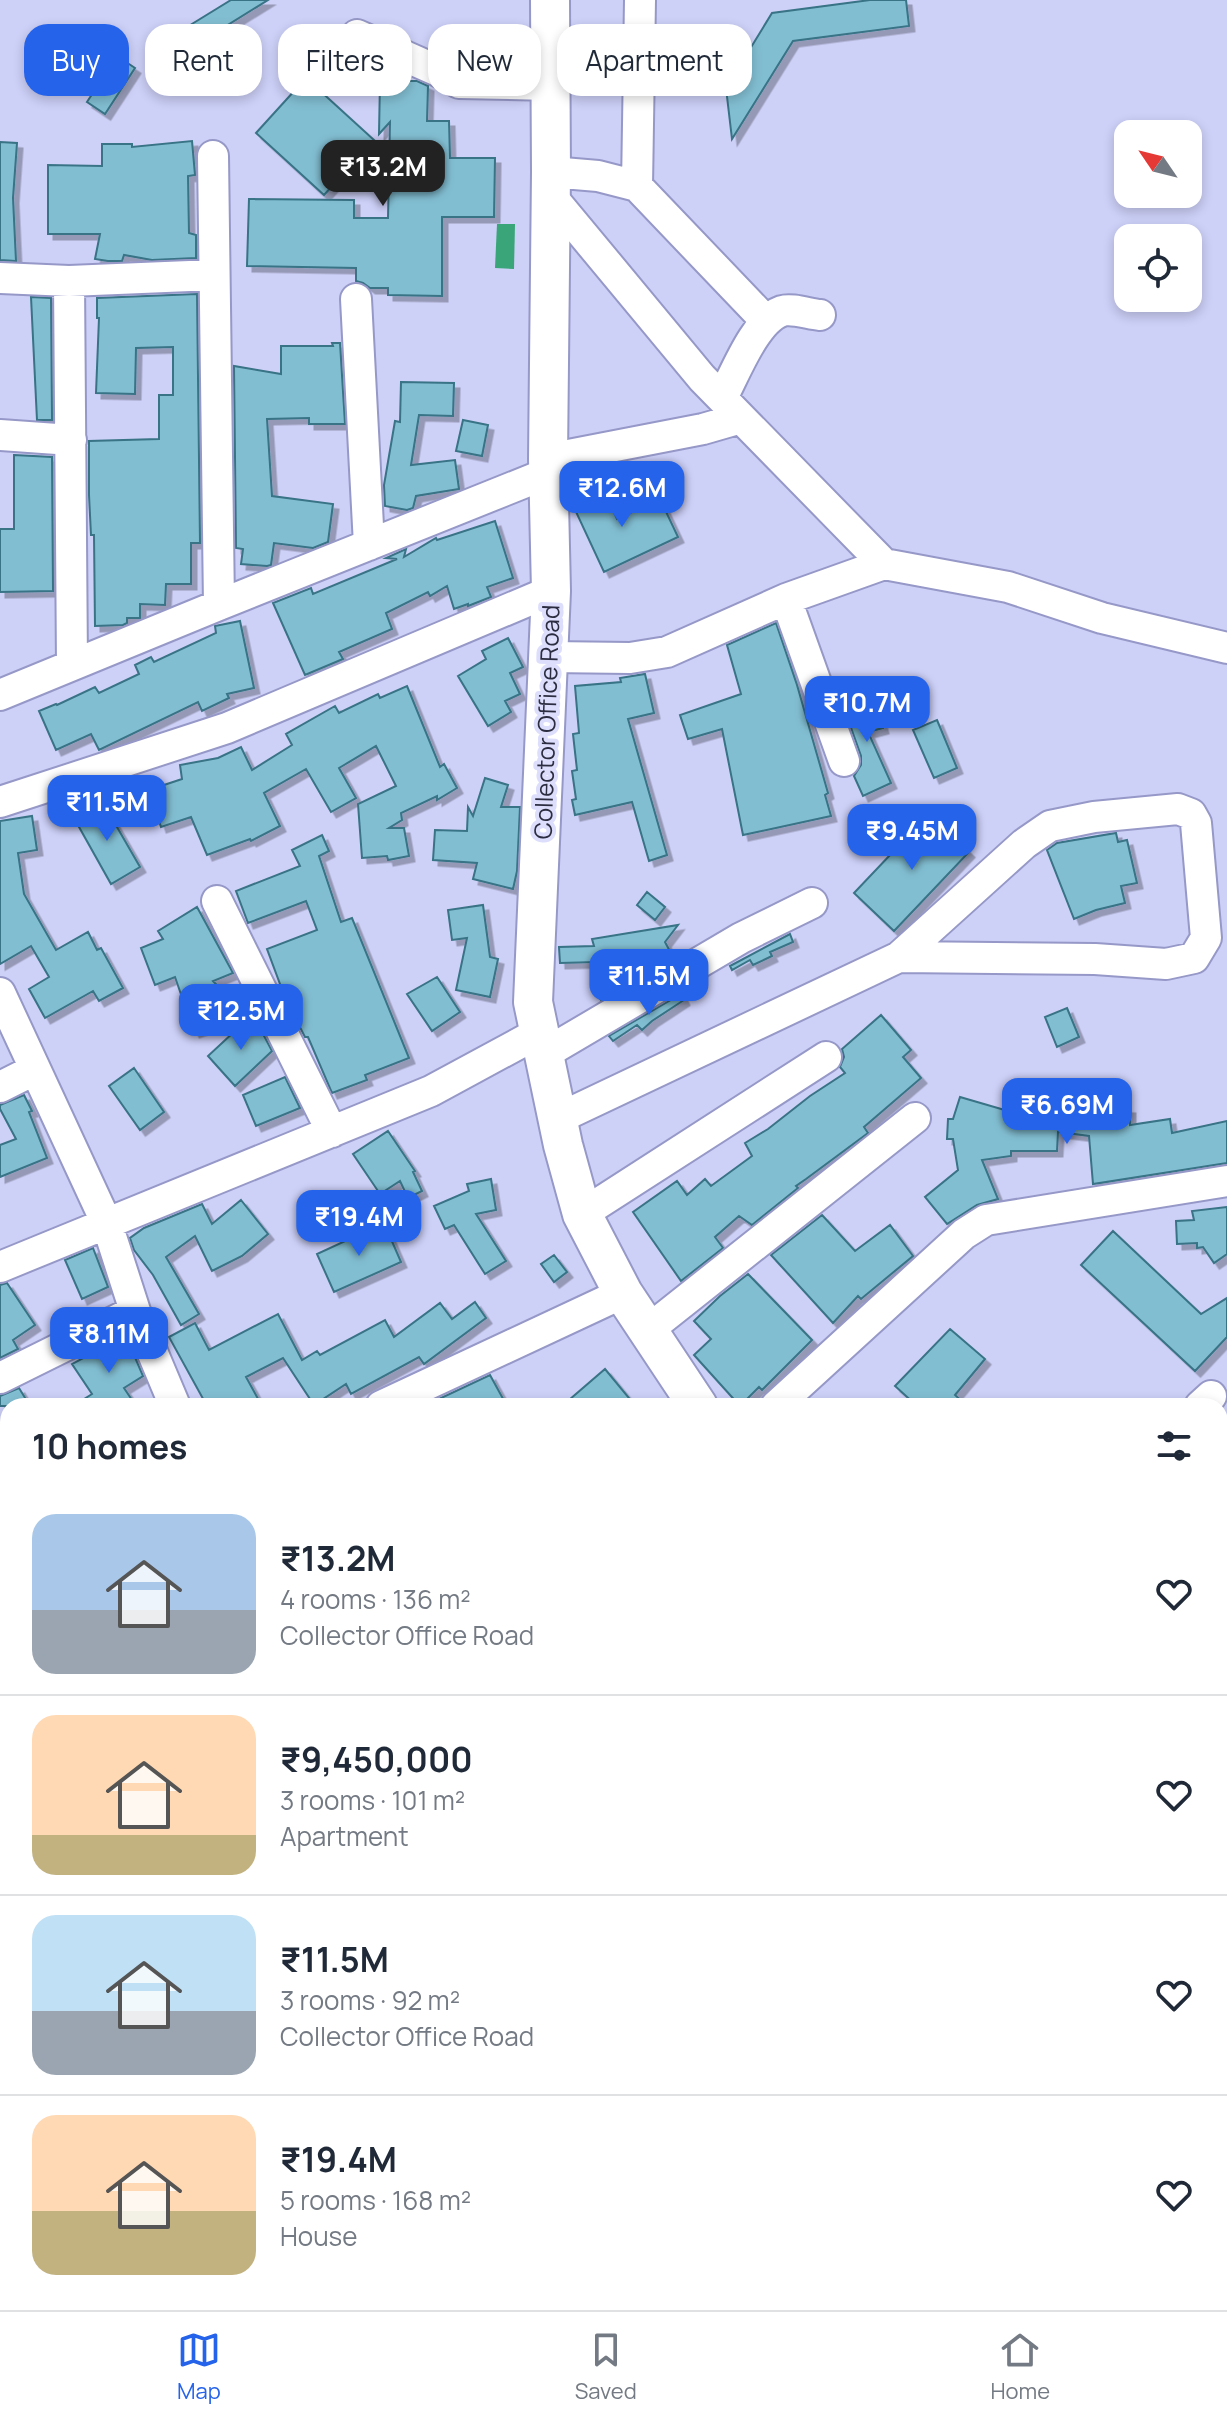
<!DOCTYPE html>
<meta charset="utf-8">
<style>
:root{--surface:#fff;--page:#f6f6f7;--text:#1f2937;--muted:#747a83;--line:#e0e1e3;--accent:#2563eb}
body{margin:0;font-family:Manrope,sans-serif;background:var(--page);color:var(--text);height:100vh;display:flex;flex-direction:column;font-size:30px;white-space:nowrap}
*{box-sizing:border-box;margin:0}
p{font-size:26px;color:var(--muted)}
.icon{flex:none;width:44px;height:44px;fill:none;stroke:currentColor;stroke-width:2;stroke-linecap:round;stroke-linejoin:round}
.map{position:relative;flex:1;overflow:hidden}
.sheet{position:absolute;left:0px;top:1398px;width:1228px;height:912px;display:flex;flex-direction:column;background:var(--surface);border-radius:24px 24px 0 0;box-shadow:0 4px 12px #0003}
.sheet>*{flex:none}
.guide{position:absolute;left:24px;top:24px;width:800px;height:72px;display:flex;gap:16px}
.needle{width:52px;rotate:305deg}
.buttons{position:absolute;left:1114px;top:120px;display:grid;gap:16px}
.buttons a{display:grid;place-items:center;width:88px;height:88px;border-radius:16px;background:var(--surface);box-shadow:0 4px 12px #0003;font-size:40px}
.price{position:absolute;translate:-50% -68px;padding:0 18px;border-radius:16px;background:var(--accent);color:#fff;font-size:26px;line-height:52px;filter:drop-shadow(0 2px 4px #0008)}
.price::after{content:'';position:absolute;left:50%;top:48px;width:24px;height:18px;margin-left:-12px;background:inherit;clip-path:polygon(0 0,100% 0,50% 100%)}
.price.current{background:#222;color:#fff}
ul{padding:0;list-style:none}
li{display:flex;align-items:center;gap:24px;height:200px;padding:0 32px}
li+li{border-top:2px solid var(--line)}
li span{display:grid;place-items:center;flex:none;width:224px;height:160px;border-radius:24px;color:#555}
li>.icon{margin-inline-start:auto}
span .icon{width:96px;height:96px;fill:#fffc;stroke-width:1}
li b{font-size:34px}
h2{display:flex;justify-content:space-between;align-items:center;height:96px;padding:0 32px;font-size:34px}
.pill{padding:0 28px;border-radius:24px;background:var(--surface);box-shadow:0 4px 12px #0003;font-size:28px;line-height:72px}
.pill.current{background:var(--accent);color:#fff}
.menu{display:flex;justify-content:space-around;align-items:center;height:112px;border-top:2px solid var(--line);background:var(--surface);font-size:22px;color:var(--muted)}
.menu a{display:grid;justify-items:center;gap:4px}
.menu .current{color:var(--accent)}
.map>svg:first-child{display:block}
</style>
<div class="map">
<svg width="1227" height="2310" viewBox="0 0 1227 2310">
<defs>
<filter id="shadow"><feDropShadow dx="5.5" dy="5.5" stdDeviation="0" flood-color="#0004"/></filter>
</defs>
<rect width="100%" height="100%" fill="#cdd0f7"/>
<path fill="#39a578" d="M 497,224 L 515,224 L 514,269 L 495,268 Z"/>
<path fill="#82bed2" stroke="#387386" stroke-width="2" filter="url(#shadow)" d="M 231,0 L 268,0 L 197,44 L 187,27 Z
M 870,0 L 906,0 L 909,26 L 793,41 L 732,139 L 726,88 L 772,13 Z
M 117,56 L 135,68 L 105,114 L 87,102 Z
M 306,78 L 374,140 L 324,195 L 256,133 Z
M 380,81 L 417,81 L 428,86 L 427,121 L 449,121 L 450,158 L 495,158 L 494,217 L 442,217 L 442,296 L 388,295 L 388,288 L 370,288 L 363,283 L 356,281 L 356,268 L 247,266 L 249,199 L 354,200 L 354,218 L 388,218 L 390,122 L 379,134 Z
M 192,141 L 195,175 L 188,176 L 189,233 L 196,235 L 196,258 L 152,260 L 124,255 L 122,261 L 108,261 L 95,259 L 100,234 L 48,234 L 48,165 L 102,166 L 102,144 L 132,144 L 132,147 Z
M 0,142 L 17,143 L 13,198 L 16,261 L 0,260 Z
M 197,294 L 200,543 L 191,543 L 191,584 L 166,584 L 165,605 L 140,604 L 140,618 L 127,618 L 127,623 L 123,625 L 95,626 L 94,535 L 91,535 L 89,495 L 89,441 L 159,439 L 159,395 L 173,395 L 173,347 L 136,348 L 135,394 L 96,393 L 99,318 L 97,318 L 97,298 Z
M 31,297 L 51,298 L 52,420 L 37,420 Z
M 332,343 L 340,343 L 345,424 L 309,424 L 309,418 L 267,419 L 272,496 L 333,504 L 328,542 L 313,548 L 274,543 L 271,565 L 267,566 L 241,564 L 243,549 L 236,548 L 234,366 L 281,374 L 281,346 L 333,346 Z
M 401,382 L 454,383 L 453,416 L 419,415 L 411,465 L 455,460 L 459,489 L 416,496 L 413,508 L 407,510 L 385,506 L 384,485 L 395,421 L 400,422 Z
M 463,420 L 488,425 L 482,456 L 456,451 Z
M 14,455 L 52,457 L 53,591 L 0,592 L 0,529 L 14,529 Z
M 602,486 L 617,519 L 660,499 L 678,537 L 604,572 L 571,501 Z
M 495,521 L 513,578 L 487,587 L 491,597 L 468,606 L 468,604 L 454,609 L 447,586 L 430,596 L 428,592 L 386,613 L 392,629 L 339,652 L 343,659 L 305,675 L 273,603 L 311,588 L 313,594 L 397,559 L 386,558 L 406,549 L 404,557 L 436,538 L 437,540 Z
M 240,621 L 254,688 L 227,694 L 229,698 L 202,711 L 198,702 L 99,750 L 91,734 L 56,750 L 39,711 L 56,704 L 57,705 L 95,687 L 99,693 L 139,674 L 135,665 L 151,657 L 154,662 L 216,633 L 215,626 Z
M 776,623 L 797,685 L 828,793 L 825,795 L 831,816 L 743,835 L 722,729 L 688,739 L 680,715 L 741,694 L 727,645 Z
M 508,638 L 523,667 L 510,673 L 520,694 L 505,701 L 511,712 L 488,726 L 458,676 L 486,659 L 482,651 Z
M 645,674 L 654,713 L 628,719 L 667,855 L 649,861 L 632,802 L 575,815 L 572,800 L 576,799 L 572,771 L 577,770 L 573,734 L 579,733 L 575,686 L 621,682 L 620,678 Z
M 407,686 L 440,767 L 444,764 L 457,788 L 437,800 L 437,796 L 401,813 L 402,820 L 389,828 L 404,828 L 409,856 L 388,860 L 387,856 L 362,858 L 358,804 L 396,786 L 376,746 L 339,768 L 356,798 L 331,812 L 306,769 L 264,793 L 280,826 L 251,841 L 250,839 L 207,855 L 191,817 L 161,827 L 149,790 L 182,779 L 180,765 L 218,758 L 241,747 L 252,770 L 292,745 L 286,734 L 335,706 L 339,713 L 378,694 L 380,698 Z
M 874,696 L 883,728 L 868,732 L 891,783 L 863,796 L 854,776 L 861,765 L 861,756 L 843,705 Z
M 937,720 L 957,768 L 934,778 L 913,730 Z
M 485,778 L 508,785 L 501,807 L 520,807 L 517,871 L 513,889 L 473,879 L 477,863 L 433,860 L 435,830 L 467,831 L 468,807 L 473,816 Z
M 102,801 L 140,867 L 111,884 L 74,818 Z
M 929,814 L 969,852 L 894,931 L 854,893 Z
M 32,816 L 37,850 L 18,853 L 24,894 L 56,950 L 88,932 L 97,950 L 101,948 L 123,988 L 99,1001 L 93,991 L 45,1018 L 29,989 L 49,977 L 31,946 L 0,964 L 0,821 Z
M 1116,833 L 1118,842 L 1127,840 L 1137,883 L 1121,886 L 1125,903 L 1096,910 L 1074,919 L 1047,850 L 1057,843 Z
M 322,835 L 329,851 L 319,856 L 341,922 L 352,918 L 409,1058 L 365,1075 L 367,1080 L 332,1093 L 308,1037 L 305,1037 L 286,1000 L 267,949 L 317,930 L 306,901 L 248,923 L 236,891 L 300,866 L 292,850 Z
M 647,892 L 665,907 L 655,920 L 637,905 Z
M 483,905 L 490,957 L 498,959 L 490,997 L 456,990 L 467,938 L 452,940 L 448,910 Z
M 197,907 L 233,973 L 213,981 L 245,1014 L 194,1032 L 175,977 L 155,985 L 141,948 L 163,939 L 158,931 Z
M 678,925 L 665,942 L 673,957 L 601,1000 L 598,996 L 645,957 L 596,965 L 596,962 L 560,963 L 559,947 L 594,946 L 592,939 Z
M 790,934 L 793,942 L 770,952 L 772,956 L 753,965 L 750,960 L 732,970 L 730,966 Z
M 437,977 L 460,1012 L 432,1031 L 407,994 Z
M 681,994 L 684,1000 L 652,1021 L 642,1030 L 637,1025 L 613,1041 L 609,1036 Z
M 1067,1008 L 1079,1037 L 1057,1047 L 1045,1017 Z
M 881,1015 L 911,1050 L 903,1057 L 921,1078 L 864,1127 L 868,1133 L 806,1179 L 796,1186 L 798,1188 L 752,1225 L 739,1216 L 715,1237 L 723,1248 L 681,1281 L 633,1212 L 677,1181 L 687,1195 L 705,1179 L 711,1186 L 752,1156 L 745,1143 L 768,1129 L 810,1096 L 845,1073 L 840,1067 L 844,1057 L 842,1049 Z
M 249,1018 L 262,1032 L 272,1051 L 235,1086 L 208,1056 Z
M 134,1068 L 164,1112 L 140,1130 L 109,1086 Z
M 285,1077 L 300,1108 L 256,1126 L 243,1095 Z
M 24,1095 L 32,1111 L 29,1112 L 47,1158 L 0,1177 L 0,1145 L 16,1139 L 0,1109 L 0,1105 Z
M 960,1097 L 1008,1111 L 1030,1111 L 1030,1100 L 1053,1100 L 1053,1105 L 1094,1110 L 1094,1106 L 1130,1108 L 1130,1125 L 1170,1119 L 1172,1133 L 1227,1121 L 1227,1163 L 1093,1184 L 1089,1136 L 1058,1132 L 1057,1151 L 1011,1151 L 1011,1156 L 982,1160 L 998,1199 L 977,1205 L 947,1224 L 925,1197 L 958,1170 L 953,1139 L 947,1139 L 948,1119 L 953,1119 Z
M 388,1131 L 415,1171 L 413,1172 L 422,1191 L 408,1198 L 400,1181 L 380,1194 L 353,1154 Z
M 491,1179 L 496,1210 L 476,1214 L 506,1261 L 485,1274 L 454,1225 L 445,1229 L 434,1206 L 469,1191 L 467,1184 Z
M 241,1200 L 268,1234 L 242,1256 L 212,1271 L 195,1236 L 166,1257 L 199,1314 L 181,1325 L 153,1275 L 134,1250 L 130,1238 L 144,1228 L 202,1204 L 212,1224 Z
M 1227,1207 L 1227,1254 L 1214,1263 L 1203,1247 L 1197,1248 L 1197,1243 L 1177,1244 L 1176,1221 L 1194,1220 L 1192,1211 Z
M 822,1215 L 855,1251 L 890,1225 L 913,1256 L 861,1299 L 858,1296 L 833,1323 L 771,1255 Z
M 384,1223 L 401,1262 L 334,1292 L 317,1254 Z
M 1113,1231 L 1201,1314 L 1227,1298 L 1227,1337 L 1195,1371 L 1081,1265 Z
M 93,1248 L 108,1287 L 82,1299 L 65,1260 Z
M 554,1255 L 567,1272 L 554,1282 L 541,1264 Z
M 748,1274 L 812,1340 L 762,1390 L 759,1387 L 740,1406 L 694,1355 L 711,1339 L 694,1321 L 720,1296 Z
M 7,1283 L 35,1325 L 13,1340 L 18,1349 L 0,1358 L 0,1285 Z
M 475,1302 L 486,1318 L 424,1364 L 419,1357 L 351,1394 L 346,1384 L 314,1405 L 283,1358 L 246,1377 L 262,1406 L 207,1406 L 169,1337 L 195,1323 L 209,1350 L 278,1314 L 302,1360 L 317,1351 L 320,1355 L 385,1320 L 394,1337 L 440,1303 L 452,1319 Z
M 950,1329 L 985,1359 L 955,1395 L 967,1406 L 917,1406 L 895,1386 Z
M 122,1337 L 134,1355 L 143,1376 L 124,1388 L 132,1400 L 124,1406 L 73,1406 L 92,1394 L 72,1364 Z
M 605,1369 L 629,1398 L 619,1406 L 562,1406 Z
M 490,1375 L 507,1406 L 424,1406 Z
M 19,1388 L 30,1406 L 0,1406 L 0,1396 Z"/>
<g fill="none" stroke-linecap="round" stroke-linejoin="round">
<defs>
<path id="minor" d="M 357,35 L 436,70 L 459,83 L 551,85
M 213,156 L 219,605
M 551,172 L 598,176 L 637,186 L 766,321
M 637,186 L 640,0
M 551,196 L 702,378 L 884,564 L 1008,587 L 1102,618 L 1227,648
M 0,278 L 69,281 L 214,275
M 69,281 L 72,665
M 356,299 L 369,545
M 722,398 C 735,374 755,320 782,311 C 792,308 809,314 820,315
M 0,435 L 71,440
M 548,459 L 703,429 L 741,418
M 786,599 L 844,761
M 549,657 L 630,658 L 667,652 L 786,599 L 884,564
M 0,695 L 219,605 L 548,473
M 0,802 L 227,728 L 551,591
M 217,901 L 332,1132
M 0,993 L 107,1224 L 135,1311 L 175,1406
M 544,1054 L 741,938 L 812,903
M 0,1087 L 34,1070
M 557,1119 L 899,957 L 1095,959 L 1166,964 L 1194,958 L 1206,938 L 1196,823 L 1191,814 L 1178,809 L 1094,817 L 1050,826 L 1024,844 L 899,957
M 582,1214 L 826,1057
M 0,1267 L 431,1091 L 540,1032
M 648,1330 L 915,1118
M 0,1378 L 135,1311
M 381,1406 L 623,1293
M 776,1406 L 964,1234 L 986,1220 L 1227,1181
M 1200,1406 L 1211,1396
M 0,1600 L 8,1596
M 0,1830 L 8,1826
M 1220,1968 L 1227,1973
M 0,2140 L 8,2135
M 0,2244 L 8,2250
M 71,2302 L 89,2310
M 450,2302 L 457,2310
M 1056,2302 L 1069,2310
M 380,2310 L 385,2302"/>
<path id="major" d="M 550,0 L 551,172 L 548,459 L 551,591 L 533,1002 L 563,1145 L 582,1214 L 623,1293 L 698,1406
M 1220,1831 L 1227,1833"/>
</defs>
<use href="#minor" stroke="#9698c7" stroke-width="34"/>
<use href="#major" stroke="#9698c7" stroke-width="42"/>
<use href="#minor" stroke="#fff" stroke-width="30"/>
<use href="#major" stroke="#fff" stroke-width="38"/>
</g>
<g text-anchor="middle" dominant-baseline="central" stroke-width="8" stroke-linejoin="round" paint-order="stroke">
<g font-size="24" fill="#2c2d40" stroke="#dcdefc">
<text transform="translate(546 722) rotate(-88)">Collector Office Road</text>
</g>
</g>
</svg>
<div class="buttons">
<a><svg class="needle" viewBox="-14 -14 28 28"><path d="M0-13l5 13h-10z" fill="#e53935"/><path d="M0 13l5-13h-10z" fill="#747a83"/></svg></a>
<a><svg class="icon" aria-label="locate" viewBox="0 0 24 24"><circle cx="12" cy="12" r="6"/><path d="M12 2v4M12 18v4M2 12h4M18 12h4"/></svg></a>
</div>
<b class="price current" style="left:383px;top:208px">₹13.2M</b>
<b class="price" style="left:622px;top:529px">₹12.6M</b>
<b class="price" style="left:867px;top:744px">₹10.7M</b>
<b class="price" style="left:107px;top:843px">₹11.5M</b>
<b class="price" style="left:912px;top:872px">₹9.45M</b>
<b class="price" style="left:649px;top:1017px">₹11.5M</b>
<b class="price" style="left:241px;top:1052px">₹12.5M</b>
<b class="price" style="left:1067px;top:1146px">₹6.69M</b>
<b class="price" style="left:359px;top:1258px">₹19.4M</b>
<b class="price" style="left:109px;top:1375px">₹8.11M</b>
<div class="guide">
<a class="pill current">Buy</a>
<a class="pill">Rent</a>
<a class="pill">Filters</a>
<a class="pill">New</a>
<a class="pill">Apartment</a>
</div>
<section class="sheet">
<h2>10 homes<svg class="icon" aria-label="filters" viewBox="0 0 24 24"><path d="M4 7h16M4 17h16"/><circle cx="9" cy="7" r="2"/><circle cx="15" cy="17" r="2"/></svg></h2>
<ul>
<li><span style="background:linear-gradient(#a9c7e8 60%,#9aa5b1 0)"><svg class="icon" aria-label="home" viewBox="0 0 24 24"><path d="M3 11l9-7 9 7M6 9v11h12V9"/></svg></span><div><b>₹13.2M</b><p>4 rooms · 136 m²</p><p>Collector Office Road</p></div><svg class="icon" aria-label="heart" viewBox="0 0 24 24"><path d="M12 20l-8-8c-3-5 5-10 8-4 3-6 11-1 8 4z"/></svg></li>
<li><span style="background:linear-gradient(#ffd9b3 75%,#c2b280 0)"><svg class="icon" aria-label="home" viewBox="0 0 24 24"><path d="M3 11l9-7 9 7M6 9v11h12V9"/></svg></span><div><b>₹9,450,000</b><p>3 rooms · 101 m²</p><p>Apartment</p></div><svg class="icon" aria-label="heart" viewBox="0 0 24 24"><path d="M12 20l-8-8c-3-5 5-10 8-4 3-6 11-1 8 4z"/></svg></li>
<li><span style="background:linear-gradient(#bfe0f5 60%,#9aa5b1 0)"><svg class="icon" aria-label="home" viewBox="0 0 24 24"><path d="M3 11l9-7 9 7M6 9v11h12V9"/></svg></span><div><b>₹11.5M</b><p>3 rooms · 92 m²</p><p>Collector Office Road</p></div><svg class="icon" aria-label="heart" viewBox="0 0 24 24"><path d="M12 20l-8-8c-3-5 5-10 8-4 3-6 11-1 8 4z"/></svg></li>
<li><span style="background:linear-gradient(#ffd9b3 60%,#c2b280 0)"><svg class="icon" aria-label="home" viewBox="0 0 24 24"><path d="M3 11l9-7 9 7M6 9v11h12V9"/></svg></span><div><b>₹19.4M</b><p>5 rooms · 168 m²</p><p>House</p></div><svg class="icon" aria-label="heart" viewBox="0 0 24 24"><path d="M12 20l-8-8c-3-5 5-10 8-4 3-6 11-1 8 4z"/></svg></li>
</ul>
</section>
</div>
<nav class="menu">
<a class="current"><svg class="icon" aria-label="map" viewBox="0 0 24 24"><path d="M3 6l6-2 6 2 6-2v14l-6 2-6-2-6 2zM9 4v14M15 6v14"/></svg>Map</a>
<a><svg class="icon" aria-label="saved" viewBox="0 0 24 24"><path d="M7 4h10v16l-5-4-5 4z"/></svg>Saved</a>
<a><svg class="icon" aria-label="home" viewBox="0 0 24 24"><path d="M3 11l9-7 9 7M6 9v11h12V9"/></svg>Home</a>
</nav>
